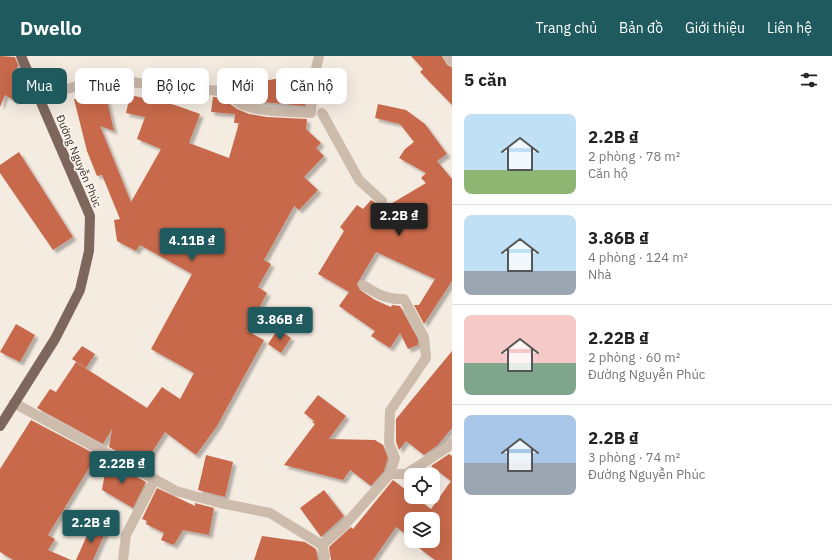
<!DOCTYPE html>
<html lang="vi">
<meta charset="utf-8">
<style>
:root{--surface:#fff;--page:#f2f2f2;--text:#222;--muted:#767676;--line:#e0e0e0;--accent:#1f5a5e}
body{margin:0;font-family:"IBM Plex Sans",sans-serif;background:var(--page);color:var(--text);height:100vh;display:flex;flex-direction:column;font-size:15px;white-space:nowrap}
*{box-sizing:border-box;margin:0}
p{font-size:13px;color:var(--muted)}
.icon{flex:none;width:22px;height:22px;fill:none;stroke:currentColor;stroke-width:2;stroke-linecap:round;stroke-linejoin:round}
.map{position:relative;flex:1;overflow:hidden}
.side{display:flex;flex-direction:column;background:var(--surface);width:380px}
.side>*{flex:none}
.guide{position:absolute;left:12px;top:12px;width:380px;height:36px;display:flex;gap:8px}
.tools{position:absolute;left:404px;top:412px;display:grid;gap:8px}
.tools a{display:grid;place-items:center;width:36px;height:36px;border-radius:8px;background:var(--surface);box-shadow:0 4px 16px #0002;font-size:20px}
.price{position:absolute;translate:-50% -34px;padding:0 9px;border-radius:4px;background:var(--accent);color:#fff;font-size:13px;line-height:26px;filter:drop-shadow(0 1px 2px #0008)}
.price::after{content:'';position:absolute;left:50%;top:24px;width:12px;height:9px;margin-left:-6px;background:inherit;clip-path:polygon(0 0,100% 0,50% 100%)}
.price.active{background:#222;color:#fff}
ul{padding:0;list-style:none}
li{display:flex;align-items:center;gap:12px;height:100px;padding:0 12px}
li+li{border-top:1px solid var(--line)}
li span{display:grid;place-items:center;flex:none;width:112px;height:80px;border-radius:8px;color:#555}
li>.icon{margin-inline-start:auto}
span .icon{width:48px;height:48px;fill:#fffc;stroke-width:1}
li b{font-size:17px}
h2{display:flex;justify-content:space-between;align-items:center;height:48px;padding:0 12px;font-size:17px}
.tag{padding:0 14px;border-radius:8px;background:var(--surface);box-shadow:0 4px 16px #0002;font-size:14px;line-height:36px}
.tag.active{background:var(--accent);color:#fff}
header{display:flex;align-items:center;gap:24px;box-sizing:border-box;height:56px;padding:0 20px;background:var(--accent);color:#fff}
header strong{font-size:19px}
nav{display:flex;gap:22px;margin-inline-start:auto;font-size:14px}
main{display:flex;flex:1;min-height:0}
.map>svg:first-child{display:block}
</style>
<header>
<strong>Dwello</strong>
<nav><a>Trang chủ</a><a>Bản đồ</a><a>Giới thiệu</a><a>Liên hệ</a></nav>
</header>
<main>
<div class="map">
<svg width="452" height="504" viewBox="0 0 452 504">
<defs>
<filter id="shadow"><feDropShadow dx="3.5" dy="3.5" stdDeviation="1" flood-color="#0004"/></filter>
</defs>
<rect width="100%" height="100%" fill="#f4ebe1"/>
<path fill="#c8694b" filter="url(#shadow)" d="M 0,0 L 15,1 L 18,9 L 13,23 L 24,29 L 15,45 L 5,39 L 0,51 Z
M 411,0 L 442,0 L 447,9 L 452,11 L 452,49 L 420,16 L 423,13 Z
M 308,17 L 305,50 L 252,45 L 243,42 L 230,31 Z
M 104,31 L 114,75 L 100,70 L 131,146 L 161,93 L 137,83 L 145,61 L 126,57 L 130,39 L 175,49 L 200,58 L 189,87 L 229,102 L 239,67 L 234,67 L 235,58 L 211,56 L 213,41 L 222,42 L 237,53 L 249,58 L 267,61 L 307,63 L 306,73 L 321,87 L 316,92 L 324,100 L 304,121 L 318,134 L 299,154 L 294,150 L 264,204 L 271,208 L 258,231 L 267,237 L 247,275 L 264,284 L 217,370 L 196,399 L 165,376 L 143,410 L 109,391 L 112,373 L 103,388 L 37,352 L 50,333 L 56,336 L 76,306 L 147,352 L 162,331 L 180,343 L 194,317 L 151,293 L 192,218 L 140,189 L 136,195 L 117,185 L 114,164 L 120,163 L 102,119 L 97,120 L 87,95 L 74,43 L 86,41 L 85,35 Z
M 378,48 L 406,54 L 425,68 L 447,98 L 437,105 L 452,123 L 452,225 L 424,268 L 414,249 L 419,249 L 435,223 L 376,196 L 357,228 L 360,234 L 375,244 L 391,251 L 392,249 L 400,250 L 418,283 L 418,289 L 408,293 L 400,277 L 390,292 L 371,280 L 375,275 L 339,250 L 349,236 L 318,218 L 344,175 L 340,171 L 357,149 L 363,153 L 371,144 L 384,152 L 426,127 L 421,122 L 426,117 L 399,102 L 405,93 L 414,86 L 400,68 L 375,62 Z
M 19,96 L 73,181 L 53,194 L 0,117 L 0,109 Z
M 16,268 L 35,279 L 20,306 L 0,296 Z
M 278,273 L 291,282 L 281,297 L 268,288 Z
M 82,290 L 95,298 L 86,312 L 72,303 Z
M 452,295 L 452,372 L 438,389 L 424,399 L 406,385 L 399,394 L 396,386 L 396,363 Z
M 318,339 L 346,360 L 329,383 L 375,384 L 383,389 L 388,402 L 384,415 L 371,430 L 350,414 L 343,424 L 284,409 L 315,368 L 312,366 L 314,365 L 304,357 Z
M 31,364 L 97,399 L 48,479 L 55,483 L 48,494 L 71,504 L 13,504 L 0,496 L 0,413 Z
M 449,398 L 452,400 L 452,504 L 435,504 L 419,492 L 421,489 L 415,485 L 433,485 L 433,463 L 411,463 L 411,482 L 396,471 L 373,504 L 331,504 L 329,491 L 351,471 L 353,473 L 393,424 L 411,438 L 411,441 L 415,441 L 431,453 L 451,425 L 431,410 Z
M 206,399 L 233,406 L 225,441 L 198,434 Z
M 107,405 L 146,426 L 133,452 L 102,434 Z
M 157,432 L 195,450 L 195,447 L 214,452 L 209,479 L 183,474 L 174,489 L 161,484 L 164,477 L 146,468 L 147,465 L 142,463 Z
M 324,434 L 344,460 L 321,481 L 300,452 Z
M 92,468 L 106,475 L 93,504 L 76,504 Z
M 262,480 L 305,486 L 316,493 L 318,504 L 254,504 Z"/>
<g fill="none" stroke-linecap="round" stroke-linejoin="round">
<path stroke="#cdbbac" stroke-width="10" d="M 448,0 L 452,5
M 38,41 L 88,27 L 111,23 L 174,32 L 223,35 C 231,38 235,46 243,49 C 263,57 289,55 311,57 L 313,25 L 319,0
M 322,57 L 359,124 L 382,145
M 363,229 C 377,238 387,244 404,243 L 424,281 L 426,302 L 390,355 L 389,387 L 395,402 L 390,418
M 14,347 L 176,435 L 220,447 L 270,457 L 322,489 L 343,471 L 390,418 L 406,418 L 448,391 L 452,387
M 322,489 L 325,500 L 324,504
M 123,504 L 126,479 L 155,423"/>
<path stroke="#7d675c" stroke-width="10" d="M 0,370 L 55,283 L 80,234 L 89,195 L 90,160 L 21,0"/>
</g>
<g text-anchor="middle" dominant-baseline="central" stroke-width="3.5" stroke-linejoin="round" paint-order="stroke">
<g font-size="11" fill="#3b302b" stroke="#fbf5ee">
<text transform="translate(79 105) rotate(67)">Đường Nguyễn Phúc</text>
</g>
</g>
</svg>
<div class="tools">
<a><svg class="icon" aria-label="locate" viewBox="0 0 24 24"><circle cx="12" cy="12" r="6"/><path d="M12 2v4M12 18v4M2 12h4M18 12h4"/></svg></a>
<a><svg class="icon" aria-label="layers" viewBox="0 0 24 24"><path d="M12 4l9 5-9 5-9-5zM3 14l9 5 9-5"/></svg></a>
</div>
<b class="price active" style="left:399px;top:181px">2.2B ₫</b>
<b class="price" style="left:192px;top:206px">4.11B ₫</b>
<b class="price" style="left:280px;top:285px">3.86B ₫</b>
<b class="price" style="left:122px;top:429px">2.22B ₫</b>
<b class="price" style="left:91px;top:488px">2.2B ₫</b>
<div class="guide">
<a class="tag active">Mua</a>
<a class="tag">Thuê</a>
<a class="tag">Bộ lọc</a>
<a class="tag">Mới</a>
<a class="tag">Căn hộ</a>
</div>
</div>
<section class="side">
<h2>5 căn<svg class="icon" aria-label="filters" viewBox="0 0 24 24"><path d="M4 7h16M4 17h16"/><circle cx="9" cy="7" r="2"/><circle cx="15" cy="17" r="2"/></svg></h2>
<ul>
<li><span style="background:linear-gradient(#bfe0f5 70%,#8fb573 0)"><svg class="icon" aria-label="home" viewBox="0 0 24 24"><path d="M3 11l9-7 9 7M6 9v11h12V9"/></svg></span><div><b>2.2B ₫</b><p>2 phòng · 78 m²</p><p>Căn hộ</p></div></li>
<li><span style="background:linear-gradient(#bfe0f5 70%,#9aa5b1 0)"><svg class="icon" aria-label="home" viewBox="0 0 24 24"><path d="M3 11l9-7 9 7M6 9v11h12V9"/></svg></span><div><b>3.86B ₫</b><p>4 phòng · 124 m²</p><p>Nhà</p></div></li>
<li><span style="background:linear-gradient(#f6c9c9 60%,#7fa58c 0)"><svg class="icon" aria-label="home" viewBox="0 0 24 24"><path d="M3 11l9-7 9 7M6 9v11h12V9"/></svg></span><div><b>2.22B ₫</b><p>2 phòng · 60 m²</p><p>Đường Nguyễn Phúc</p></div></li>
<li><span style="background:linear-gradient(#a9c7e8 60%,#9aa5b1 0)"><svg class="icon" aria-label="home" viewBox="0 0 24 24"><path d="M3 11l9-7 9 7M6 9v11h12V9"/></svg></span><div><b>2.2B ₫</b><p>3 phòng · 74 m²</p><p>Đường Nguyễn Phúc</p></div></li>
</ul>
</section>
</main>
